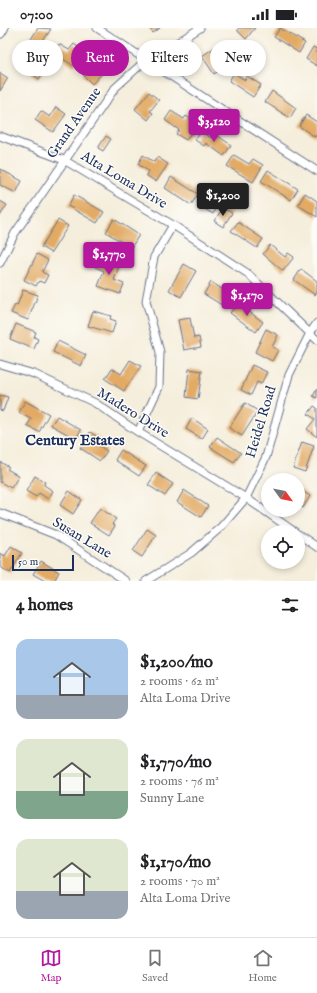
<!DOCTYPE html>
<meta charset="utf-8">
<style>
:root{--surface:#fff;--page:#f6f6f6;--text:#202124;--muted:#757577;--line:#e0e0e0;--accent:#b5179e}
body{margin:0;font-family:"IM FELL English",serif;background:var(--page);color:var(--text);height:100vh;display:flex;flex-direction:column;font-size:15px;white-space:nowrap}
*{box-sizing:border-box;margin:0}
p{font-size:13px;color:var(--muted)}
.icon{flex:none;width:22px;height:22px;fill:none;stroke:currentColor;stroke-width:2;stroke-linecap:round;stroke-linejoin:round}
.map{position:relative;height:553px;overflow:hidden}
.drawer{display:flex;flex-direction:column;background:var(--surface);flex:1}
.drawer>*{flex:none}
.banner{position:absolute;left:12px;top:12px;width:293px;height:36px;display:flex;gap:8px}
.needle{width:26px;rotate:123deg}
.controls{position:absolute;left:261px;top:445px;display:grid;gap:8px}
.controls a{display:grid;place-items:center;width:44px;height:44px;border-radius:50%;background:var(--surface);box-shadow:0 2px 6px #0003;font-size:20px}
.scale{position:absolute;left:12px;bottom:10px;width:62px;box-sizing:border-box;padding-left:4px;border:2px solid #1b2f5e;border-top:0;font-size:11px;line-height:14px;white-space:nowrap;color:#1b2f5e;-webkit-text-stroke:3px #fdfcf7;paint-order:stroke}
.price{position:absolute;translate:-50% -34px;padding:0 9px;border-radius:4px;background:var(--accent);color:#fff;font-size:13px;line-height:26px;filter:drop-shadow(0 1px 2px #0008)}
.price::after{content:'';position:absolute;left:50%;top:24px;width:12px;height:9px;margin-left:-6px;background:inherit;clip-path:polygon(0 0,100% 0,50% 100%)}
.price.active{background:#222;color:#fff}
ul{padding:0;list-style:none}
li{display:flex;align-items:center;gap:12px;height:100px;padding:0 16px}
li span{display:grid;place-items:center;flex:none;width:112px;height:80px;border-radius:12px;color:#555}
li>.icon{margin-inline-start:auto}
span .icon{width:48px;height:48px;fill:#fffc;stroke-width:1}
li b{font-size:17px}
h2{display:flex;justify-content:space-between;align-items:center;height:48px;padding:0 16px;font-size:17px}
.chip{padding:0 14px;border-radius:18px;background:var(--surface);box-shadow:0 2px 6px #0003;font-size:14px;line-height:36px}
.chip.active{background:var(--accent);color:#fff}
.status{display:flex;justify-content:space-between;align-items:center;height:28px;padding:0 20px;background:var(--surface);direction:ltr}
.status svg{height:11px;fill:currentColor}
.dock{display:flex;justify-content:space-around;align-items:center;height:56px;border-top:1px solid var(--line);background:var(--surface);font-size:11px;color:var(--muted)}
.dock a{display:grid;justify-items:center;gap:2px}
.dock .active{color:var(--accent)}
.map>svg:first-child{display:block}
</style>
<div class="status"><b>07:00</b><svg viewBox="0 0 49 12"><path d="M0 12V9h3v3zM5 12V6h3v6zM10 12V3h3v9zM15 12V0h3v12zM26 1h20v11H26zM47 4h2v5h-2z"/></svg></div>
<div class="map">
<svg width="317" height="553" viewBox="0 0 317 553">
<rect width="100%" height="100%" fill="#fdfcf7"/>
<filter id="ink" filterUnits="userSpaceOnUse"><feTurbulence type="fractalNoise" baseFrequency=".025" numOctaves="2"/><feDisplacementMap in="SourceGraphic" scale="8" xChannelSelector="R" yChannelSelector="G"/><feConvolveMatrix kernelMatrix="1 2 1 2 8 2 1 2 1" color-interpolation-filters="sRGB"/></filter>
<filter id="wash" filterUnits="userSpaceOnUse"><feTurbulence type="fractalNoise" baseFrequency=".012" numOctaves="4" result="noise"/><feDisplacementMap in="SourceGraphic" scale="16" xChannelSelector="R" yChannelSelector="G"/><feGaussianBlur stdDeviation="0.9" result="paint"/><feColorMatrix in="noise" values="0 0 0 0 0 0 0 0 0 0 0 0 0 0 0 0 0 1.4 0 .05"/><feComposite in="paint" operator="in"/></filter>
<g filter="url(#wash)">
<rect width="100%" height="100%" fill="#f5eedc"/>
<g id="blocks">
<path fill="#e2aa63" d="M 38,0 L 51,1 L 35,25 L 26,19 Z
M 149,0 L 160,0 L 153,5 Z
M 239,0 L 255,0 L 246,11 L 237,2 Z
M 280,0 L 305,15 L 299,25 L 274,9 Z
M 221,15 L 227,25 L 224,26 L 226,30 L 222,33 L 225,39 L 214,46 L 202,28 Z
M 59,16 L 69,22 L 74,16 L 81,21 L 77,26 L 80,28 L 74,38 L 54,25 Z
M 313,19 L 317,21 L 317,38 L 306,31 Z
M 24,28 L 45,42 L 39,51 L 19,37 Z
M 98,32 L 107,40 L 92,56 L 83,47 Z
M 0,45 L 8,50 L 0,63 Z
M 234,45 L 245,52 L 247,48 L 261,57 L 253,69 L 229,53 Z
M 272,63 L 296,80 L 290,90 L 265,74 Z
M 149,64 L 159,72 L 150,83 L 153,85 L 148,92 L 135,81 Z
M 56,79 L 66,86 L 53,104 L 35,92 L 41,83 L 50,89 Z
M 171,83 L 184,91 L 186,88 L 198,95 L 186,112 L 176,106 L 179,102 L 165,92 Z
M 306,87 L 317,94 L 317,106 L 315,109 L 299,98 Z
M 201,104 L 211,110 L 214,105 L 231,117 L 224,128 L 206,115 L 204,118 L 195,112 Z
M 106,108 L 111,111 L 103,123 L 98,120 Z
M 143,127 L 154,134 L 157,129 L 168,136 L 156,154 L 146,147 L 148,143 L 138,136 Z
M 234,127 L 249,136 L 253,131 L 263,137 L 253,154 L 227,138 Z
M 0,141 L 22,153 L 16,165 L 0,157 Z
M 268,142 L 298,161 L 291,172 L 261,153 Z
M 171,149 L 198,166 L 191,177 L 165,160 Z
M 305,165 L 317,173 L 317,189 L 298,177 Z
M 74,167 L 104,184 L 97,195 L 68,178 Z
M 207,169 L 219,177 L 213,186 L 201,179 Z
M 0,173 L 7,177 L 0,188 Z
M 223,180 L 232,185 L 223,199 L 214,193 Z
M 114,191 L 139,207 L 131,220 L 106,204 Z
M 58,192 L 68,198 L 51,225 L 41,219 Z
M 238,194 L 263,211 L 257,220 L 231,203 Z
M 270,217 L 285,229 L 288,225 L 294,229 L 283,243 L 263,226 Z
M 37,226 L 48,232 L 42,244 L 48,247 L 44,255 L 39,253 L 36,258 L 24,252 Z
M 99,230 L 119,238 L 114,252 L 124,256 L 120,266 L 98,258 L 104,243 L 95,239 Z
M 184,236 L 196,243 L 181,269 L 169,262 Z
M 301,241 L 317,253 L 317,264 L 315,267 L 294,252 Z
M 211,254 L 233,268 L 225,279 L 204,266 Z
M 23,262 L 38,267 L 28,292 L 11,285 L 15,277 L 17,278 Z
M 238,275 L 263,294 L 256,304 L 230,285 Z
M 93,283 L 111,288 L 110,291 L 116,293 L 112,305 L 88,298 Z
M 190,290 L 194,310 L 199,309 L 201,319 L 184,322 L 178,292 Z
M 16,296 L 36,304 L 34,309 L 38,311 L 34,321 L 10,311 Z
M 266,301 L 278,307 L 272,319 L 278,322 L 272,333 L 255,324 Z
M 58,313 L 86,327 L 81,338 L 53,324 Z
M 130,332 L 141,338 L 124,363 L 105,351 L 112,340 L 121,346 Z
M 252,337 L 267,344 L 261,356 L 257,354 L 251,367 L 241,362 Z
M 189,341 L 202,343 L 198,371 L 186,369 Z
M 317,361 L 317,370 L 313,368 Z
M 0,367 L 8,369 L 3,383 L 0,382 Z
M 25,373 L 49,386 L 39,404 L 27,398 L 31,391 L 19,385 Z
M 245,375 L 258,383 L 242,408 L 229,400 Z
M 314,378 L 317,380 L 317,409 L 307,401 L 315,391 L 308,386 Z
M 57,388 L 81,402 L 76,411 L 51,397 Z
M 192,390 L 208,401 L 202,411 L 186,401 Z
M 90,404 L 99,410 L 95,415 L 107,423 L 100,433 L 80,420 Z
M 217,409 L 241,425 L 234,434 L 210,419 Z
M 302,414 L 314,418 L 305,444 L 293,440 Z
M 121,422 L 146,438 L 139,448 L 115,432 Z
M 0,434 L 9,439 L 7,441 L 19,448 L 11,460 L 0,454 Z
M 156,445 L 173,456 L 165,468 L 148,457 Z
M 35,448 L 45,454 L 44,457 L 53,463 L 48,471 L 39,465 L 36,469 L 26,463 Z
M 298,460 L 310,468 L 303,480 L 298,477 Z
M 184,462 L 208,478 L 201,489 L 177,474 Z
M 69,463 L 82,472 L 73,486 L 60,477 Z
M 100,480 L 116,491 L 112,496 L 115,498 L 109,507 L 90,495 Z
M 147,501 L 156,507 L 142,529 L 133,523 Z
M 11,518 L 22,525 L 10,545 L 0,539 L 0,525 L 5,528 Z
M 41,533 L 59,544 L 54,553 L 45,553 L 33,546 Z"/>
</g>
</g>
<g filter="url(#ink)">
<use href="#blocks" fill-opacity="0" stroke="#67728a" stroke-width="1"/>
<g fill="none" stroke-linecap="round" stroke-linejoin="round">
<defs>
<path id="street" d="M 97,0 L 317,143
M 0,108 L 64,132 L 173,197 L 247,245 L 317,312
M 0,235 L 15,205 L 115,60 L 147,31 L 172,18 L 200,0
M 0,336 L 34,346 L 95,375 L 138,404 L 246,470 L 295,504
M 138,404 L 159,359 L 160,324 L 146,273 L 154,229 L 173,197
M 0,485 L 56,507 L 126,553
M 298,506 L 317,519
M 146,553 L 191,525 L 221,499 L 246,470 L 266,429 L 289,347 L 310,305 L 317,295"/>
<path id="secondary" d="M 0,5 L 3,0"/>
</defs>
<use href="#street" stroke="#67728a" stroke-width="9"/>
<use href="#secondary" stroke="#67728a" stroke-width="12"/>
<use href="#street" stroke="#fff" stroke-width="7"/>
<use href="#secondary" stroke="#fff" stroke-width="10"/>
</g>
</g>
<g text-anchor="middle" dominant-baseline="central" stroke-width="3" stroke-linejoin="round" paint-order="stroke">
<g font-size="14" fill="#1b2f5e" stroke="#fdfcf7">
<text transform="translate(74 95) rotate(-55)">Grand Avenue</text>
<text transform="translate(124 152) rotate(31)">Alta Loma Drive</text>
<text transform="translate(133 385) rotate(32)">Madero Drive</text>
<text transform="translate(261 394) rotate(-73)">Heidel Road</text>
<text transform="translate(82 510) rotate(31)">Susan Lane</text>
</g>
<g font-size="15" font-weight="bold" fill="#1b2f5e" stroke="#fdfcf7">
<text x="75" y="412">Century Estates</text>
</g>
</g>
</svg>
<div class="controls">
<a><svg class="needle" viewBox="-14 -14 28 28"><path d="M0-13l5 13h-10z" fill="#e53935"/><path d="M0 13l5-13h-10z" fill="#757577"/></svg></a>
<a><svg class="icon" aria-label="locate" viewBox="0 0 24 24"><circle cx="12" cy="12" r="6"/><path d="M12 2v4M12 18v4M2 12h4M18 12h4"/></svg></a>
</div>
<div class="scale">50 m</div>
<b class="price" style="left:214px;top:115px">$3,120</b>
<b class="price active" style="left:223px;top:189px">$1,200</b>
<b class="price" style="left:109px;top:248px">$1,770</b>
<b class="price" style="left:247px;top:289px">$1,170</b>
<div class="banner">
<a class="chip">Buy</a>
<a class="chip active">Rent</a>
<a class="chip">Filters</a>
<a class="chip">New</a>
</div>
</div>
<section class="drawer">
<h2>4 homes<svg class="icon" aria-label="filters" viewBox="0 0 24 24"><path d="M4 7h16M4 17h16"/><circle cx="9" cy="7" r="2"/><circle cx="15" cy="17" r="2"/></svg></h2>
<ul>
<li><span style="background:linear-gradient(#a9c7e8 70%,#9aa5b1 0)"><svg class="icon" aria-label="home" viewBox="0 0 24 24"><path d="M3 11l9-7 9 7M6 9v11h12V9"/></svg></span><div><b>$1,200/mo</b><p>2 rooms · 62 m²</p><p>Alta Loma Drive</p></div></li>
<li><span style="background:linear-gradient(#dfe7d0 65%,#7fa58c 0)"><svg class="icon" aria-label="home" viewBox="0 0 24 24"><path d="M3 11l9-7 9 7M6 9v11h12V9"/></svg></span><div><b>$1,770/mo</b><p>2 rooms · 76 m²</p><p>Sunny Lane</p></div></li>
<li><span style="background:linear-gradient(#dfe7d0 65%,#9aa5b1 0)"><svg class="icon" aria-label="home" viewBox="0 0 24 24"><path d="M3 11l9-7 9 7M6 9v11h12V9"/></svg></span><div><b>$1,170/mo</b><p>2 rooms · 70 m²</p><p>Alta Loma Drive</p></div></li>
</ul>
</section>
<nav class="dock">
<a class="active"><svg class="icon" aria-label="map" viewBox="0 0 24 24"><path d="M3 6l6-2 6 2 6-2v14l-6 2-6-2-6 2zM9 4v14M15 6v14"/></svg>Map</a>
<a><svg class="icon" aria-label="saved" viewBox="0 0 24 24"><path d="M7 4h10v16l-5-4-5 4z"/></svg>Saved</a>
<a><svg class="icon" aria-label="home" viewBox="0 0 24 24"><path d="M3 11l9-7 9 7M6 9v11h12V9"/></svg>Home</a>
</nav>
